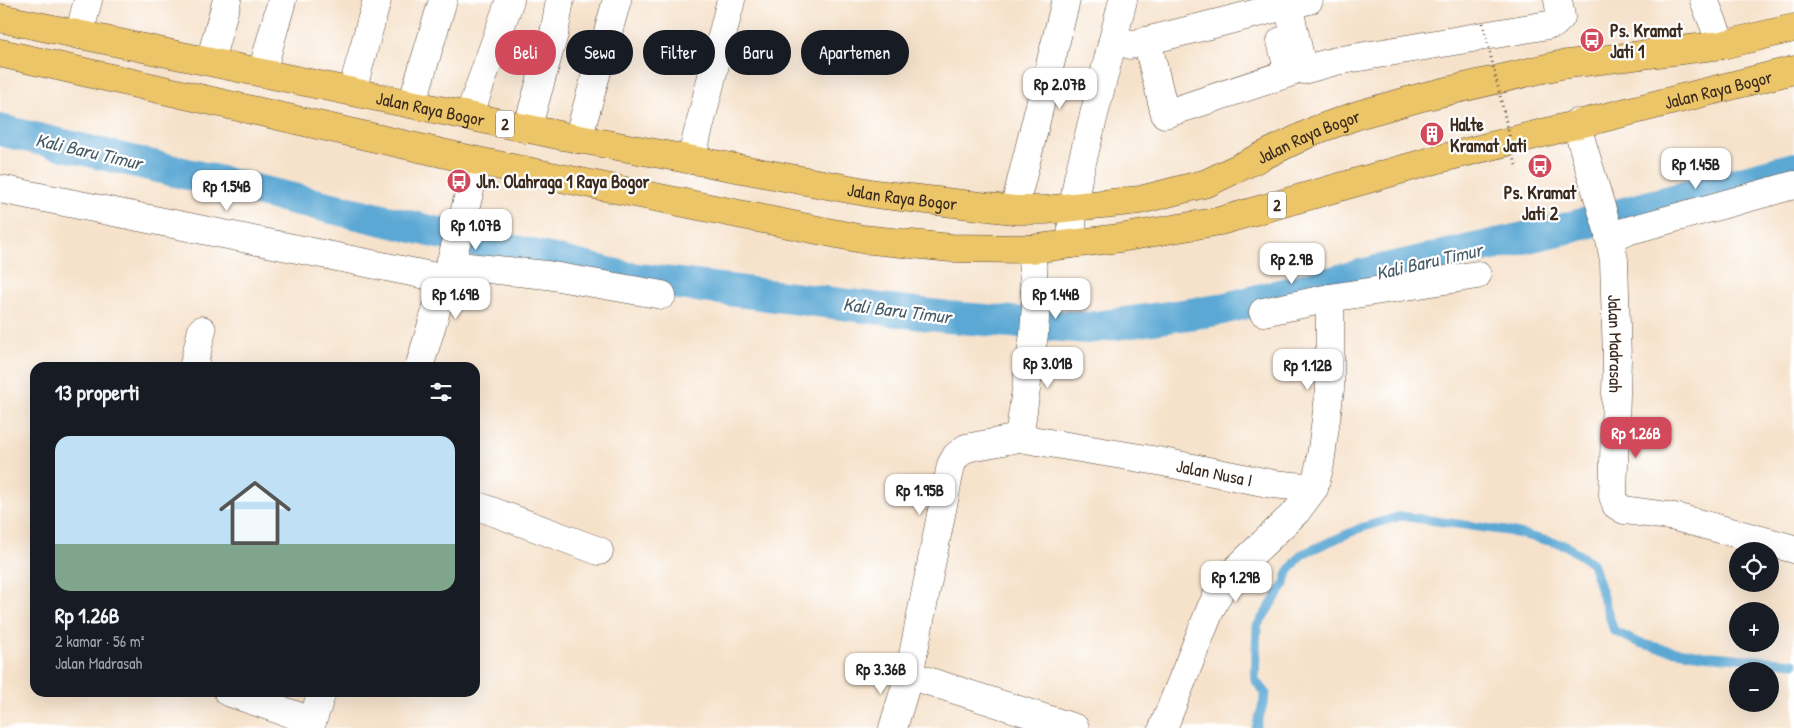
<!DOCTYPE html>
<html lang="id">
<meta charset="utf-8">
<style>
:root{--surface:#171b24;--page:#20242c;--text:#f1f3f6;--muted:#9ea1a6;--line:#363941;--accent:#d1495b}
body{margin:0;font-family:"Patrick Hand",sans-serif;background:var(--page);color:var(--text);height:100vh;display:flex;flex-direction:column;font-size:19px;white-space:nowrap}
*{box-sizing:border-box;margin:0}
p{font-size:16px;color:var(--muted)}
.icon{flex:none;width:28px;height:28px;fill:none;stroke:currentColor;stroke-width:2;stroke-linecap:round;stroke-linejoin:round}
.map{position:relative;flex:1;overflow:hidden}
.drawer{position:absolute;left:30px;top:362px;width:450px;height:335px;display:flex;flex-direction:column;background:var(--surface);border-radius:15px;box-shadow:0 5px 20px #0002}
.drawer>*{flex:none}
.top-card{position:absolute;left:495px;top:30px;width:475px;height:45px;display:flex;gap:10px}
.fabs{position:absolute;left:1729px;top:542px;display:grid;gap:10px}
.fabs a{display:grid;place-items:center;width:50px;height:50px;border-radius:50%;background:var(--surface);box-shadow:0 5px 20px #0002;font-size:25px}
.price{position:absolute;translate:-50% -42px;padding:0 11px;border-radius:10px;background:#fff;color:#222;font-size:16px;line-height:32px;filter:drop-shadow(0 1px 2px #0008)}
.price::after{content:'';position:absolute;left:50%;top:30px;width:15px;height:11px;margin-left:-8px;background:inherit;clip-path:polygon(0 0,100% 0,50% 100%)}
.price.active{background:var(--accent);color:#fff}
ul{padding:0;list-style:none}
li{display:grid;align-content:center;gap:10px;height:265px;padding:0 25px}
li+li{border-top:1px solid var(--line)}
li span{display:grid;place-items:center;height:155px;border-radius:15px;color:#555}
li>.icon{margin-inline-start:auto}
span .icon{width:90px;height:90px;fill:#fffc;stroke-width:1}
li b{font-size:21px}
h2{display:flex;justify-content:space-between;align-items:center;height:60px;padding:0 25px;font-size:21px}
.tag{padding:0 18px;border-radius:22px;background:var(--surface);box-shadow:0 5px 20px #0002;font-size:18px;line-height:45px}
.tag.active{background:var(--accent);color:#fff}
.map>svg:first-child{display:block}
</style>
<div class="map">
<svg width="1794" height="728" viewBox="0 0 1794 728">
<rect width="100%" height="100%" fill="#fff"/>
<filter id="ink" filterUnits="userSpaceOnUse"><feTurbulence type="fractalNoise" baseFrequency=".02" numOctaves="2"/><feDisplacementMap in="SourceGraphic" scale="10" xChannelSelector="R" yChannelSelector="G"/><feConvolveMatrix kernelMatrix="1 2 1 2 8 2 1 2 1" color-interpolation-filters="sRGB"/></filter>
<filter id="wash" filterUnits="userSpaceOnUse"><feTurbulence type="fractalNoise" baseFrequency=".0096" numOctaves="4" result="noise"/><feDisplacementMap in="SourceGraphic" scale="20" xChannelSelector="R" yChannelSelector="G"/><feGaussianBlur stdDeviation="1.12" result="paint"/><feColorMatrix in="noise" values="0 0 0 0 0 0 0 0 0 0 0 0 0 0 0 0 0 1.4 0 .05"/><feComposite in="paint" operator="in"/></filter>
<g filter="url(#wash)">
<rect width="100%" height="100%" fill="#f6e2cb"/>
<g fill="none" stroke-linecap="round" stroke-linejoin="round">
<path stroke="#5ba8d4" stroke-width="9" d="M 1256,728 L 1266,694 L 1255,680 L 1257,626 L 1284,585 L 1288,572 L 1302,554 L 1363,527 L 1401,516 L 1507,531 L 1565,545 L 1592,563 L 1614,631 L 1639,643 L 1664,649 L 1702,655 L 1794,663"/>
<path stroke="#5ba8d4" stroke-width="32" d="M 0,130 L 630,278 L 947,317 L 1088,328 L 1218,310 L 1381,270 L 1568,228 L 1794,168"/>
</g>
</g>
<g filter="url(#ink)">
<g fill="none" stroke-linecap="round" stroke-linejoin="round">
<defs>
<g id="minor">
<path d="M 1704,0 L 1722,45"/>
<path d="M 1288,5 L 1303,70 L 1336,61 L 1554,24 L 1561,17 L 1558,0"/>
<path d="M 79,35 L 88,0"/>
<path d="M 1147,41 L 1165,114 L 1289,73 L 1281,41"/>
<path d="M 1130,45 L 1309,0"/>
<path d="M 210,61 L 227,0"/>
<path d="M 262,72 L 282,0"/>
<path d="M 352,91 L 377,0"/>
<path d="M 412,104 L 443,0"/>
<path d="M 469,116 L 510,0"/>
<path id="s1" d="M 1576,123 L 1608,230 L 1614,260 L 1617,359 L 1613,496 L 1616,505 L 1624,510 L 1675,517 L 1794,549"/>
<path d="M 527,129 L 554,34 L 560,0"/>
<path d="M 578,139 L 617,0"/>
<path d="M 691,160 L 731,0"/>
<path d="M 0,189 C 148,220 297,248 446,279"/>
<path d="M 1014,210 L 1066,0"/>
<path d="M 1609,236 L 1794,185"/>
<path d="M 1071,244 L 1073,208 L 1078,178 L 1123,0"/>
<path d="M 449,265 L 547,275 L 662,295"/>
<path d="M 1263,312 L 1330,298 L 1477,275"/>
<path d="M 193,368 L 202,330"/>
<path d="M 419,368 L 460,230 L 477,161"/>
<path d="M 1019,438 L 1034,334 L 1036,304 L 1031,249"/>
<path d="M 475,505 L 599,551"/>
<path d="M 909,675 L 1075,728"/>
<path d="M 228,692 L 312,721"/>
<path d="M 310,728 L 322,692"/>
<path id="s2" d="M 893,728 L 909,675 L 951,465 L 956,456 L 966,448 L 1019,438 L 1158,461 L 1273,484 L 1314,488"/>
<path d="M 1163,728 L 1211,608 L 1226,579 L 1297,511 L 1314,488 L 1320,464 L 1330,389 L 1330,298"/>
</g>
<g id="highway">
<path id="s3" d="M 0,18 L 563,136 L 876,194 L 1014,210 L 1045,210 L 1140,200 L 1207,183 L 1316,130 L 1361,114 L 1422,97 L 1560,65 L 1722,45 L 1794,28"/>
<path id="s4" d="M 0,53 L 477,161 L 862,239 L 951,248 L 1031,249 L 1120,238 L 1220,221 L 1435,160 L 1794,70"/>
</g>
</defs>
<use href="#minor" stroke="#574638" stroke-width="29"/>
<use href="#highway" stroke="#574638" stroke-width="29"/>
<use href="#minor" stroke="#fff" stroke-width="28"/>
<use href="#highway" stroke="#ecc569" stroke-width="28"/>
<path stroke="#574638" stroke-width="3" stroke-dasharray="1 4" stroke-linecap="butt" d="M 1483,23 L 1517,169"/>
</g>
</g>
<defs>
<symbol id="bus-disc" viewBox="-11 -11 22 22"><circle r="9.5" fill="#d1495b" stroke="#fff"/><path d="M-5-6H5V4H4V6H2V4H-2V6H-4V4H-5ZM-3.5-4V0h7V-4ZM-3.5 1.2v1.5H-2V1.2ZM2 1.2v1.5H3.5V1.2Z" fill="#fff"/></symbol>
<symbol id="building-disc" viewBox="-11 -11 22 22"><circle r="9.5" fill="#d1495b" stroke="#fff"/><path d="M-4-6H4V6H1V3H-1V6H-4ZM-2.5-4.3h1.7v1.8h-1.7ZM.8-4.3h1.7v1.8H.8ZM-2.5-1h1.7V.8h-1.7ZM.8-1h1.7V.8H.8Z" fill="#fff"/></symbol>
</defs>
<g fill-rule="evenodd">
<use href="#bus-disc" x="1578" y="26" width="28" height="28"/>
<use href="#building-disc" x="1418" y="120" width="28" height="28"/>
<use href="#bus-disc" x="1526" y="152" width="28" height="28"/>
<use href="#bus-disc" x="445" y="167" width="28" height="28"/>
</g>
<g text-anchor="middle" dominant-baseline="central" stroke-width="4.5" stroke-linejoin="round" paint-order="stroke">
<g fill="#fff" stroke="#766a62" stroke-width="1">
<rect x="496" y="110.5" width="18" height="27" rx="4"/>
<rect x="1268" y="191.5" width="18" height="27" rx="4"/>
</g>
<g font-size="16" font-weight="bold" fill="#3b2a1e">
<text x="505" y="124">2</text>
<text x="1277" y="205">2</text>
</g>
<g font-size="18" font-weight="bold" fill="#3b2a1e" stroke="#fff" text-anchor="start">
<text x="1610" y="30">Ps. Kramat<tspan x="1610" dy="21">Jati 1</tspan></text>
<text x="1450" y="124">Halte<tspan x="1450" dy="21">Kramat Jati</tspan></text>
<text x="476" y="181">Jln. Olahraga 1 Raya Bogor</text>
<text x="1540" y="192" text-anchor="middle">Ps. Kramat<tspan x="1540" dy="21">Jati 2</tspan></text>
</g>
<g font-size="18" fill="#3b2a1e" stroke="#fff">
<text stroke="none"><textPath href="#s4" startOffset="1758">Jalan Raya Bogor</textPath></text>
<text stroke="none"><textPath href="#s3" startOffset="440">Jalan Raya Bogor</textPath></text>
<text stroke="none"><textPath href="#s3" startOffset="1340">Jalan Raya Bogor</textPath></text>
<text stroke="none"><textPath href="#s3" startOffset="920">Jalan Raya Bogor</textPath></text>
<text stroke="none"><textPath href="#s1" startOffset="226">Jalan Madrasah</textPath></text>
<text stroke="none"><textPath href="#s2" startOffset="545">Jalan Nusa I</textPath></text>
</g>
<g font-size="19" font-style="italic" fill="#485c67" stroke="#fff">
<text transform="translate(89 151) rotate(13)">Kali Baru Timur</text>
<text transform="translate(1429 261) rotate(-13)">Kali Baru Timur</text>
<text transform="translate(897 310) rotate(7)">Kali Baru Timur</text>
</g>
</g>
</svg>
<div class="fabs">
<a><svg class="icon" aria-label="locate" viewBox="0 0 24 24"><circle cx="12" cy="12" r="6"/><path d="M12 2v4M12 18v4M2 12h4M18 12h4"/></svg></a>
<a>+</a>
<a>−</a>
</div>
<b class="price" style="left:1060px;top:110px">Rp 2.07B</b>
<b class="price" style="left:1696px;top:190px">Rp 1.45B</b>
<b class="price" style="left:227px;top:212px">Rp 1.54B</b>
<b class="price" style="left:476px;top:251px">Rp 1.07B</b>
<b class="price" style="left:1292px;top:285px">Rp 2.9B</b>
<b class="price" style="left:456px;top:320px">Rp 1.69B</b>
<b class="price" style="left:1056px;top:320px">Rp 1.44B</b>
<b class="price" style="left:1048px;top:389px">Rp 3.01B</b>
<b class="price" style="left:1308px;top:391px">Rp 1.12B</b>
<b class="price active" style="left:1636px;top:459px">Rp 1.26B</b>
<b class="price" style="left:920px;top:516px">Rp 1.95B</b>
<b class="price" style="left:1236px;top:603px">Rp 1.29B</b>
<b class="price" style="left:881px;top:695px">Rp 3.36B</b>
<div class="top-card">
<a class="tag active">Beli</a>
<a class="tag">Sewa</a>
<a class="tag">Filter</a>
<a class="tag">Baru</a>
<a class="tag">Apartemen</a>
</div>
<section class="drawer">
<h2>13 properti<svg class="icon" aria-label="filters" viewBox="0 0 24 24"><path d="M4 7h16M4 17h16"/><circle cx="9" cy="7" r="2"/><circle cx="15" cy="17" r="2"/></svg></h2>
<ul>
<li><span style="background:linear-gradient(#bfe0f5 70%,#7fa58c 0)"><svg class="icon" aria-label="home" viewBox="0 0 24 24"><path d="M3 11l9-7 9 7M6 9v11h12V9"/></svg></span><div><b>Rp 1.26B</b><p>2 kamar · 56 m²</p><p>Jalan Madrasah</p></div></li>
</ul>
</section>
</div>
